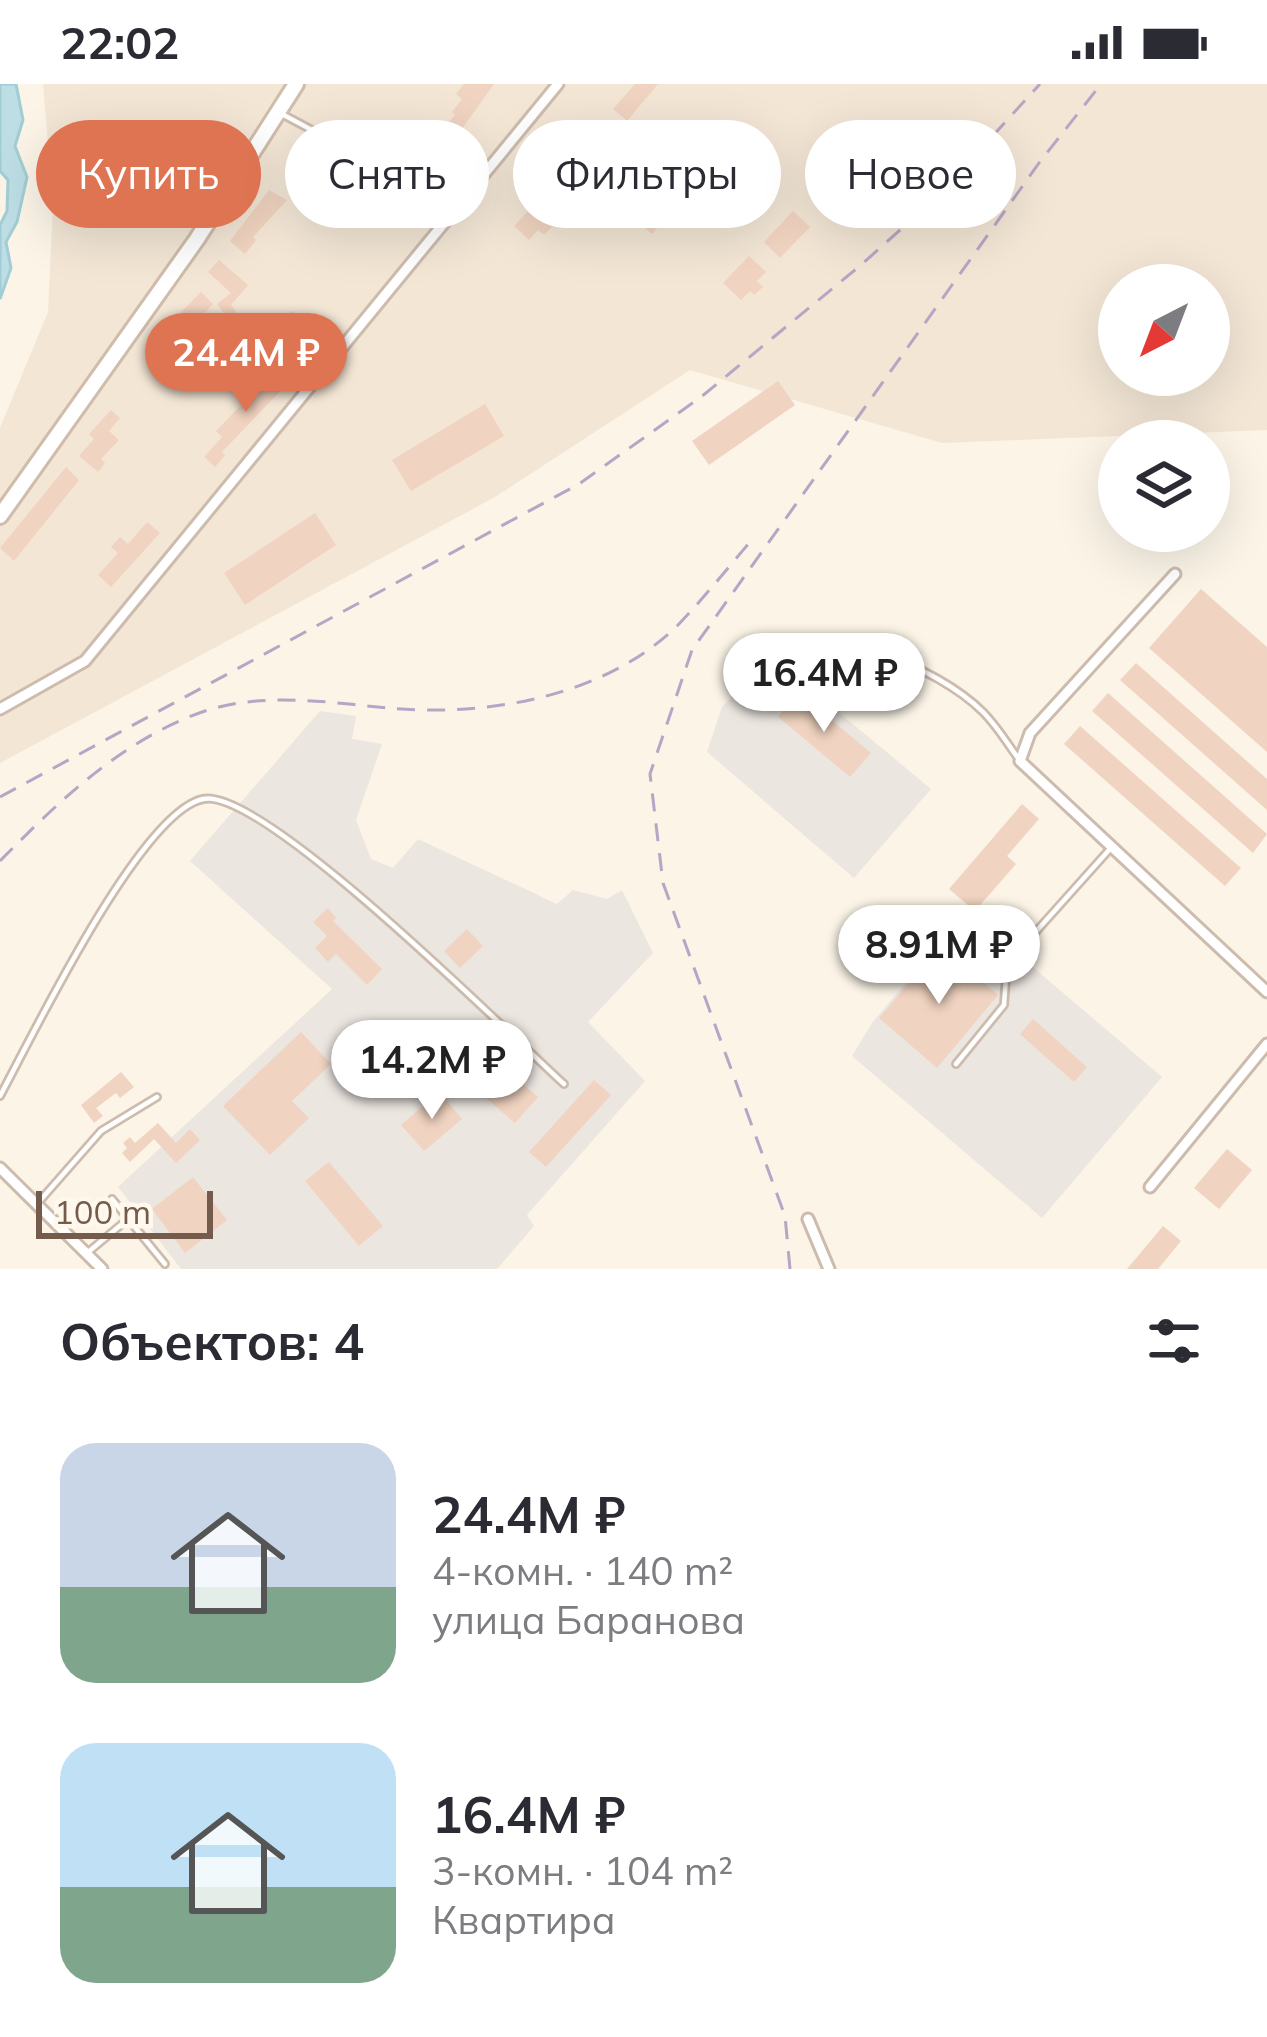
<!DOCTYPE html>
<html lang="ru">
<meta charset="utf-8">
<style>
:root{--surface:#fff;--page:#f7f7f7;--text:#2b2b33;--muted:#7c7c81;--accent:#df7452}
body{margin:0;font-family:Mulish,sans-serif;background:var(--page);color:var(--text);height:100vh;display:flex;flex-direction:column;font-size:45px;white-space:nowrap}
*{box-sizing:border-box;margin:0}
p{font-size:39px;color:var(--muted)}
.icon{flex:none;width:66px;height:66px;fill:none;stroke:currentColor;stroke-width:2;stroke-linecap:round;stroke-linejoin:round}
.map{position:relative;height:1185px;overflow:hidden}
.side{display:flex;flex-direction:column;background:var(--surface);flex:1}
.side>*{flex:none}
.hud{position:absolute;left:36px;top:36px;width:1197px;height:108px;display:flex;gap:24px}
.needle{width:78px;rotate:222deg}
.controls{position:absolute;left:1098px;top:180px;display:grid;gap:24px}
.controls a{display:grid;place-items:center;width:132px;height:132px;border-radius:50%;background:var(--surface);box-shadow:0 12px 48px #0002;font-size:60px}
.scale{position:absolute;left:36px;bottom:30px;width:177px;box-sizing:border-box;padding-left:12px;border:6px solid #745b4c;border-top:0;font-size:33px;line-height:42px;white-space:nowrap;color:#745b4c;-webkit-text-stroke:9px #fef8ed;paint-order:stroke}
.price{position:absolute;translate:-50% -102px;padding:0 27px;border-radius:42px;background:#fff;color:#222;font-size:39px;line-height:78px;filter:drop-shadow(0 3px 6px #0008)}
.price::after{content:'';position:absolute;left:50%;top:72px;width:36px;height:27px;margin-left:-18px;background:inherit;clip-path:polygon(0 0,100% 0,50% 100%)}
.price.selected{background:var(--accent);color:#fff}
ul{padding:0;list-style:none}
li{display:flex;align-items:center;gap:36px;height:300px;padding:0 60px}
li span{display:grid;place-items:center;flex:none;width:336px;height:240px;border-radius:36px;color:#555}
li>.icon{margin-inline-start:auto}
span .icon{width:144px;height:144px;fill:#fffc;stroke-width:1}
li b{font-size:51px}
h2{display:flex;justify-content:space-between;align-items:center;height:144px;padding:0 60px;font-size:51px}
.pill{padding:0 42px;border-radius:54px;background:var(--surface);box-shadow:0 12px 48px #0002;font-size:42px;line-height:108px}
.pill.selected{background:var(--accent);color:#fff}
.status{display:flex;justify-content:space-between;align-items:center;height:84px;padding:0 60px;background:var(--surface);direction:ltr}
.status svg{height:33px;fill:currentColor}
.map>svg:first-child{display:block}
</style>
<div class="status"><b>22:02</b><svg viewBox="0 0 49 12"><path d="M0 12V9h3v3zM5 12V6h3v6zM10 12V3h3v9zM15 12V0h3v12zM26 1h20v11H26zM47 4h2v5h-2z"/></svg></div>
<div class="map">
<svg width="1267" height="1185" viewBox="0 0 1267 1185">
<rect width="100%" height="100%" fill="#fbf4e7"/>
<path fill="#f3e6d5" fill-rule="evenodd" d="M 43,0 L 1267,0 L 1267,346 L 942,359 L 690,286 L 495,413 L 0,679 L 0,344 L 48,228 L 53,120 ZM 1119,201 L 1209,201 L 1209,291 L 1119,291 Z"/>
<path fill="#ece6e0" d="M 771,572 L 931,705 L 854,794 L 707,668 L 722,623 Z
M 320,627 L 356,632 L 352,655 L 382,660 L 356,736 L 371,775 L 393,784 L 418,755 L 557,820 L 573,806 L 607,815 L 622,806 L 653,869 L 588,938 L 645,997 L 527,1131 L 534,1142 L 497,1185 L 181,1185 L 118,1103 L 332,905 L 190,777 Z
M 995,851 L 1162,993 L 1042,1134 L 852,972 L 872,939 L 939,859 L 968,883 Z"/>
<path fill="#bcdee4" stroke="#a3cdd6" stroke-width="3" d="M 0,0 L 16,0 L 23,36 L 15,62 L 27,93 L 17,138 L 6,158 L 11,184 L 0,215 L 0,141 L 7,127 L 8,96 L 0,87 Z"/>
<path fill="#f0d3c0" d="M 464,0 L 494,0 L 454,56 L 442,46 L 455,31 L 452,28 L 462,15 L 456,10 Z
M 635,0 L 658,0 L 627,37 L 613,25 Z
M 602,40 L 615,51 L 581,91 L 567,80 Z
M 717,45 L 731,57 L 698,95 L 684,83 Z
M 855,73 L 866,84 L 830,122 L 818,111 L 828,100 L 820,93 L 829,84 L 837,92 Z
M 672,99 L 686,111 L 652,150 L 638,138 Z
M 269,106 L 287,116 L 253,153 L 256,156 L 245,170 L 230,157 Z
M 540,114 L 555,128 L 547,137 L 553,142 L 544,151 L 538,146 L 529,156 L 514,142 Z
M 793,127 L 810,143 L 780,174 L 764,158 Z
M 749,172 L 766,188 L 757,197 L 763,203 L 754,211 L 750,207 L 741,216 L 723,199 Z
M 219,176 L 248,201 L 231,221 L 240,233 L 232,239 L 217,220 L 231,209 L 208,188 Z
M 201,208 L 213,220 L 199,235 L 206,242 L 190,258 L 170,239 Z
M 291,227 L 308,242 L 280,273 L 264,257 Z
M 275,286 L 289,298 L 222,368 L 225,371 L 215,383 L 204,373 L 222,353 L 216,347 Z
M 778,297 L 795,321 L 709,381 L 692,357 Z
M 485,320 L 504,352 L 411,407 L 392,376 Z
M 111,326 L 120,334 L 109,347 L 119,356 L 101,375 L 105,379 L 98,388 L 79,372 L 94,355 L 89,350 Z
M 66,383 L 79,396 L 14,477 L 0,464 Z
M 315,429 L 336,461 L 245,521 L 224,489 Z
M 147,438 L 160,449 L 111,503 L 98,491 L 118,469 L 111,463 L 120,453 L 128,460 Z
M 1201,505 L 1267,563 L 1267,668 L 1149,564 Z
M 1136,579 L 1267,695 L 1267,726 L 1120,596 Z
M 798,608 L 871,669 L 850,693 L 778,633 Z
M 1108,609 L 1267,750 L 1253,769 L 1092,627 Z
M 1080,642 L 1241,784 L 1225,802 L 1064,660 Z
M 1022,720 L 1039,735 L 1007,772 L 1016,780 L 975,827 L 949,805 Z
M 328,824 L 336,834 L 333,837 L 382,885 L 367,901 L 336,870 L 328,878 L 315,864 L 327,852 L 313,838 Z
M 467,845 L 483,862 L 460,884 L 444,867 Z
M 941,862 L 998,911 L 937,984 L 879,934 Z
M 1033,935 L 1087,983 L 1074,998 L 1020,950 Z
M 456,943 L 538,1013 L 515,1039 L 434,969 Z
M 301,948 L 331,980 L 292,1017 L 309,1034 L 270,1071 L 223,1022 Z
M 121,988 L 134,1003 L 120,1014 L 116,1009 L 96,1024 L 103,1032 L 94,1039 L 81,1021 Z
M 594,996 L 611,1011 L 546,1083 L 529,1068 Z
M 439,1008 L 462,1035 L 424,1067 L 401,1041 Z
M 158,1039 L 176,1059 L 190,1045 L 200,1056 L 176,1079 L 154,1055 L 130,1078 L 122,1069 L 127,1064 L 123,1059 L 130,1053 L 135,1059 Z
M 1227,1065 L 1252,1086 L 1219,1125 L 1194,1104 Z
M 329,1078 L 383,1142 L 359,1162 L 305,1097 Z
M 193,1093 L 227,1136 L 185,1169 L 152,1125 Z
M 1163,1142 L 1181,1157 L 1158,1185 L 1127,1185 Z"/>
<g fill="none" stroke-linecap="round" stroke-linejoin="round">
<defs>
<path id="lane" d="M 280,29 L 411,99 L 452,127
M 783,610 C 811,521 941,586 983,628 C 997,642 1007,659 1018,674
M 956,980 L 1004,921 L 1007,880 L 1109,766
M 0,1012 C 32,953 140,728 203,715 C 262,702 510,951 564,1000
M 112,1115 L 165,1180
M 37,1120 L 101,1047 L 157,1013
M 87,1169 L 128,1135"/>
<path id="street" d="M 1175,490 L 1030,649 L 1020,677 L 1267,908
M 0,625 L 85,577 L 558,0
M 0,1084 L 102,1185
M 1150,1103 L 1267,960
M 808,1135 L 829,1185"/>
<path id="secondary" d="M 0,432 L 197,155 L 296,0"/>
</defs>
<use href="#lane" stroke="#cdbcad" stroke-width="10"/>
<use href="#street" stroke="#cdbcad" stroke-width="15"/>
<use href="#secondary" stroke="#cfbcab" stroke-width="20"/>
<use href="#lane" stroke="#fff" stroke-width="4.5"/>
<use href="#street" stroke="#fff" stroke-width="9"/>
<use href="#secondary" stroke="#fff" stroke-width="14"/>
<path stroke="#b7a5c5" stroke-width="3" stroke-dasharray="18 12" stroke-linecap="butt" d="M 0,713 L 579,400 L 701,313 L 861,181 L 936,114 L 1040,0
M 0,777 C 59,717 123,655 205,627 C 264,608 326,618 387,624 C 485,633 604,614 678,541 C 703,515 726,486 750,458
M 790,1185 L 785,1132 L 663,799 L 650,690 L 692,566 L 1039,79 L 1101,0"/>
</g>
</svg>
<div class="controls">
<a><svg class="needle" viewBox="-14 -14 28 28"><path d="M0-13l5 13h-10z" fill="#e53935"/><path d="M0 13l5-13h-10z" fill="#7c7c81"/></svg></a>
<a><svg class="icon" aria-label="layers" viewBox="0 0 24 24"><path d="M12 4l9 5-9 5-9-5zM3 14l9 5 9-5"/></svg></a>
</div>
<div class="scale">100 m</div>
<b class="price selected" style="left:246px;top:331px">24.4M ₽</b>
<b class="price" style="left:824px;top:651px">16.4M ₽</b>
<b class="price" style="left:939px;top:923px">8.91M ₽</b>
<b class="price" style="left:432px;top:1038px">14.2M ₽</b>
<div class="hud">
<a class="pill selected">Купить</a>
<a class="pill">Снять</a>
<a class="pill">Фильтры</a>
<a class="pill">Новое</a>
</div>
</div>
<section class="side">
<h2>Объектов: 4<svg class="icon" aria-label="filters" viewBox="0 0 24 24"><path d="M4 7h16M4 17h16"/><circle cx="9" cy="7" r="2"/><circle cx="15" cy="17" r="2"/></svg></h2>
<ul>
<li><span style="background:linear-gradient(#c9d6e8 60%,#7fa58c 0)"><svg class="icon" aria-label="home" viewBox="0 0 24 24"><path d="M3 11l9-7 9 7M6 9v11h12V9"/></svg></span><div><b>24.4M ₽</b><p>4-комн. · 140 m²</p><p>улица Баранова</p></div></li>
<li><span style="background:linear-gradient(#bfe0f5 60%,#7fa58c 0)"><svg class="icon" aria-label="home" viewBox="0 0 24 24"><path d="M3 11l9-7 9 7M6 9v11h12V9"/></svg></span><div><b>16.4M ₽</b><p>3-комн. · 104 m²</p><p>Квартира</p></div></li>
</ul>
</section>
